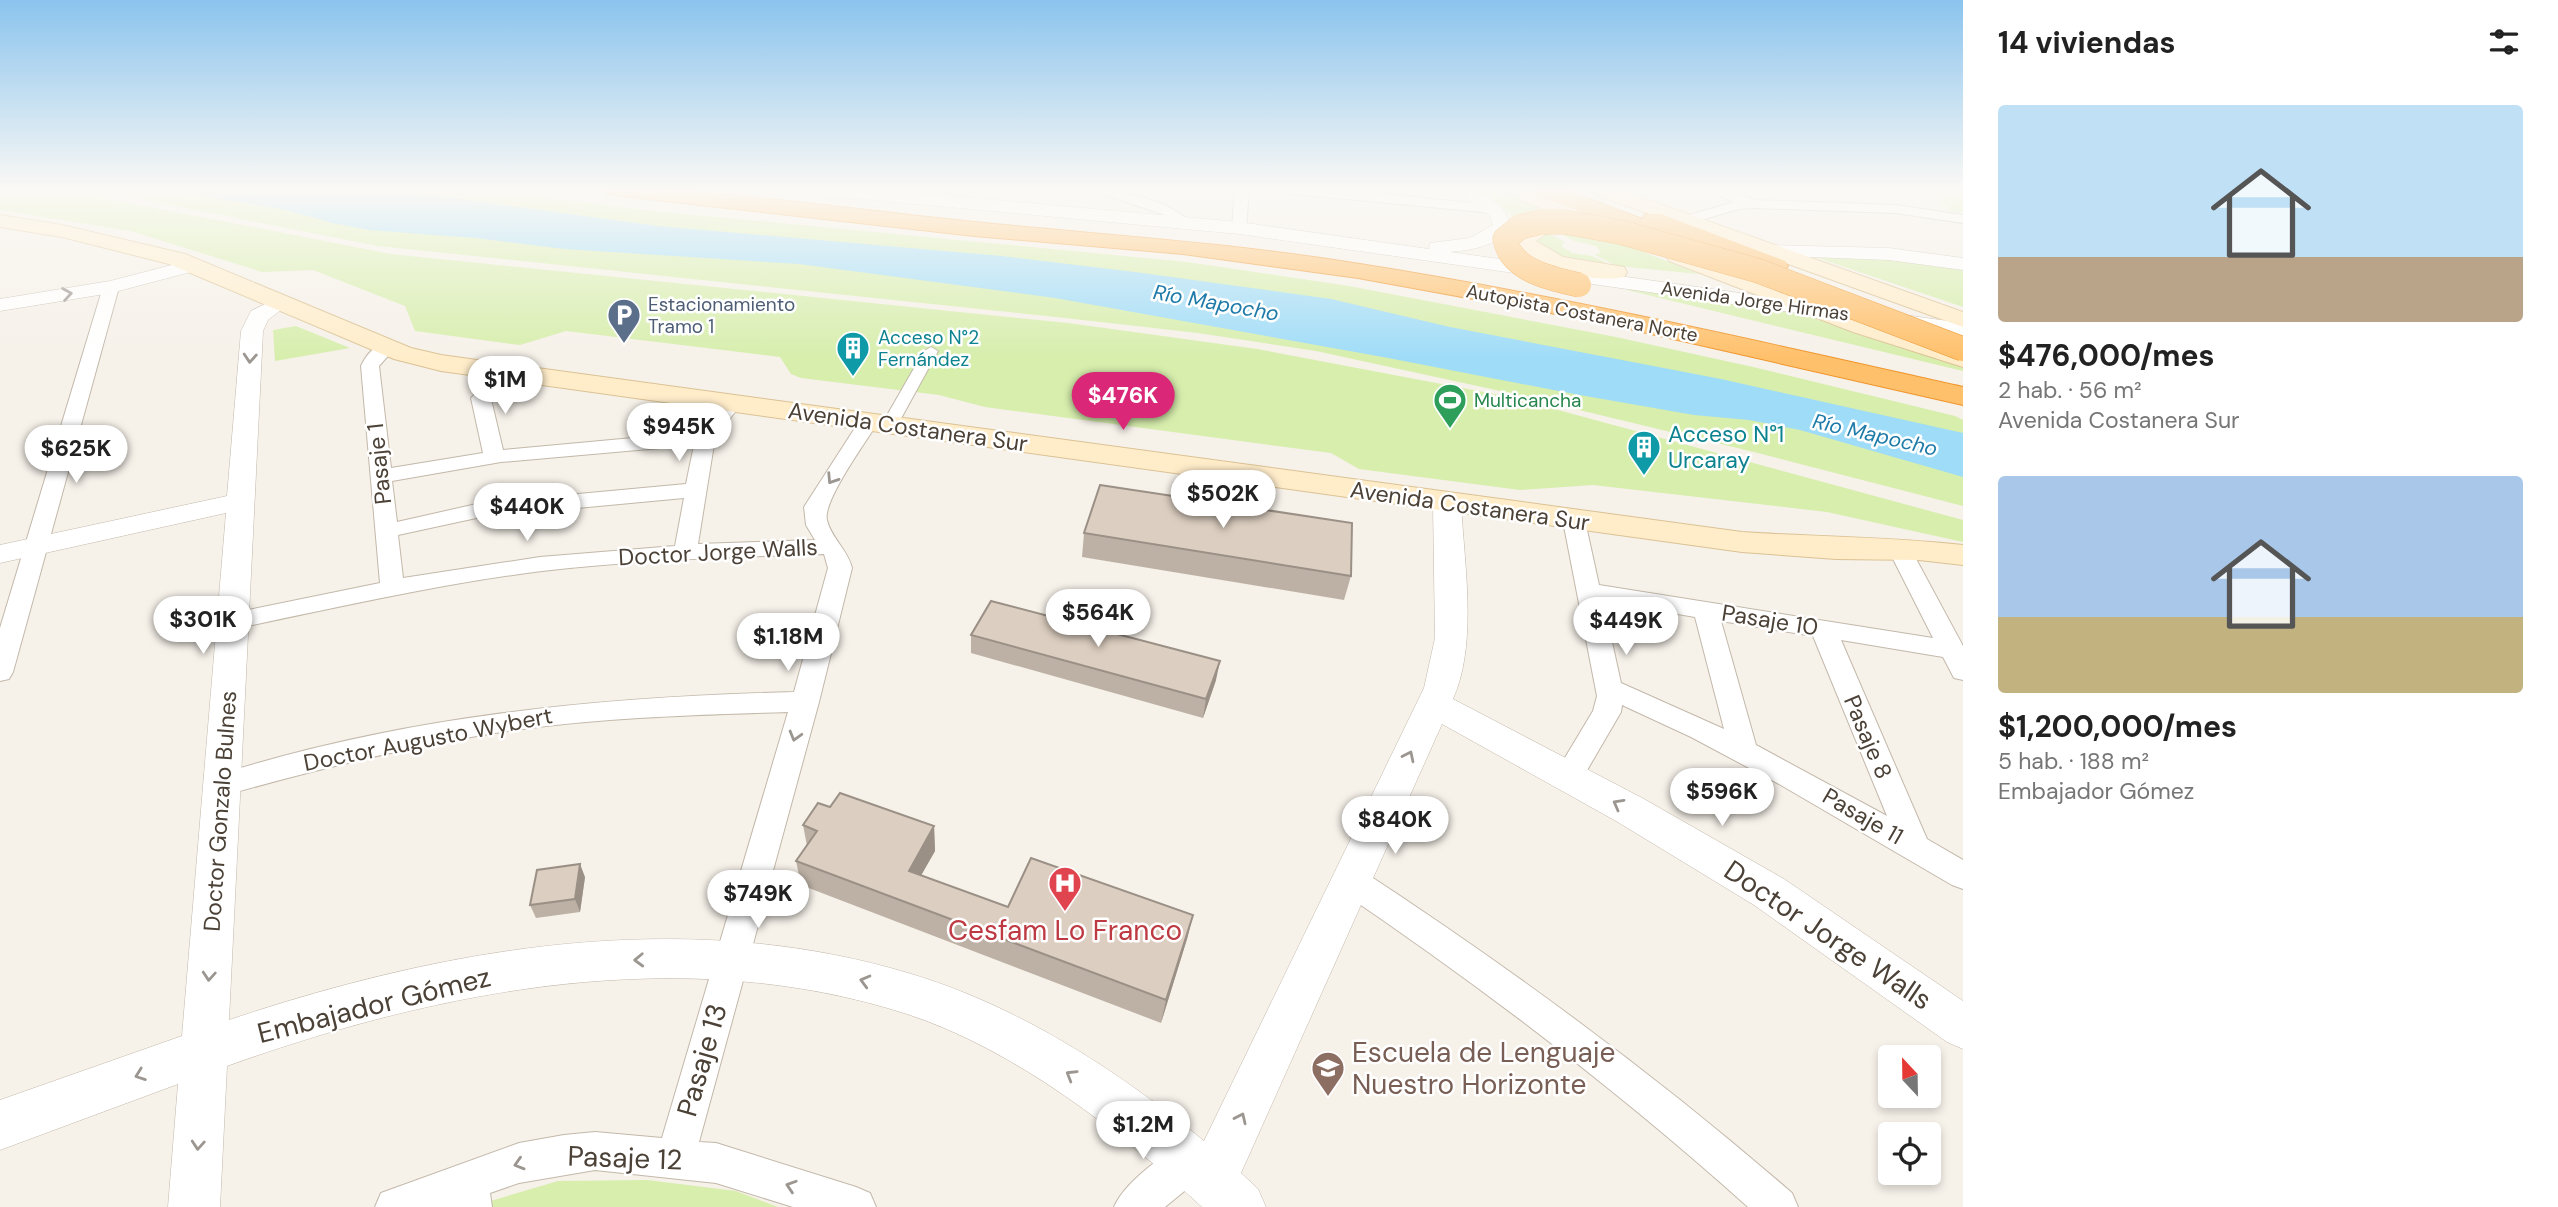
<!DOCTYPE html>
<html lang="es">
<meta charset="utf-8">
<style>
:root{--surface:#fff;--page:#f6f6f6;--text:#222;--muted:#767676;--accent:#db2777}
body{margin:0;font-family:"DM Sans",sans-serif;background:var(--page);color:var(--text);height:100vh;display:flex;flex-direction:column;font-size:26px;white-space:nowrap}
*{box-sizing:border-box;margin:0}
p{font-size:23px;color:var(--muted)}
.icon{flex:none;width:38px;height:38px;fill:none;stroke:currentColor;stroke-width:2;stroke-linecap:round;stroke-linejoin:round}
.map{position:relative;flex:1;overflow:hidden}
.drawer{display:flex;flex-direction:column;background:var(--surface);width:595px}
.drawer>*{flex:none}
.needle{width:46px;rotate:338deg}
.tools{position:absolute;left:1878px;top:1045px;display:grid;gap:14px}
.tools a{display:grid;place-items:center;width:63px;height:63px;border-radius:7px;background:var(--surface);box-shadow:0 4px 10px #0003;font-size:35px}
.price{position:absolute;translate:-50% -60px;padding:0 16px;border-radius:24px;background:#fff;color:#222;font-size:23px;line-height:46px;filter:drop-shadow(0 2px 4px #0008)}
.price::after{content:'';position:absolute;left:50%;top:42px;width:21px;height:16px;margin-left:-10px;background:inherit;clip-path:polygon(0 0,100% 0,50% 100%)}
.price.current{background:var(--accent);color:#fff}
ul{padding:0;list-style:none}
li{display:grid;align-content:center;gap:14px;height:371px;padding:0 35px}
li span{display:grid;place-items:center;height:217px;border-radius:7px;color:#555}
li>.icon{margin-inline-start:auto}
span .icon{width:126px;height:126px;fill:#fffc;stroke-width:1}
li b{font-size:30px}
h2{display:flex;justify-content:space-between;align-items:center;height:84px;padding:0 35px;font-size:30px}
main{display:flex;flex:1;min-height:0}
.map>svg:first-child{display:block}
</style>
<main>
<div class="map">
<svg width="1963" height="1207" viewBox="0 0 1963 1207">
<rect width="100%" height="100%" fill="#f6f1e9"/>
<path fill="#d7eead" d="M 1505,189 L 1566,217 L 1513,219 L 1510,213 L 1472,190 Z
M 1963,189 L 1963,213 L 1951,211 L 1927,189 Z
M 0,190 L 62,190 L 391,254 L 1068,323 L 1257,349 L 1510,397 L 1963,520 L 1963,542 L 1827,512 L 1593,485 L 1520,490 L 1359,469 L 1331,453 L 985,407 L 939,395 L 801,378 L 791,374 L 780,357 L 566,331 L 520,345 L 415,331 L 405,306 L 313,270 L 262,272 L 131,231 L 0,210 Z
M 95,190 L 492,190 L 644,210 L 1187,262 L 1349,286 L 1616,337 L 1753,367 L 1955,416 L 1963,420 L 1963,506 L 1758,453 L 1496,390 L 1316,351 L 1198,333 L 1065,318 L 378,246 Z
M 1552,229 L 1596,233 L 1699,274 L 1617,266 L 1595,255 L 1601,252 L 1596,246 L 1574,241 Z
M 1542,230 L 1565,242 L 1561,246 L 1572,253 L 1592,256 L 1611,265 L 1555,257 L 1531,237 Z
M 1812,256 L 1850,256 L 1963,267 L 1963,307 Z
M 1628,287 L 1804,315 L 1963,368 L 1963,371 L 1627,290 Z
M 296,326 L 350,348 L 275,361 L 273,330 Z
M 647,1180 L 736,1191 L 778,1207 L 485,1207 L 484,1203 L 558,1181 Z"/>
<path fill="#9fdcf8" d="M 168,190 L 395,190 L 658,226 L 1002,256 L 1135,272 L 1331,299 L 1450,327 L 1721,379 L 1963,433 L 1963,477 L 1800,430 L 1749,420 L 1694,415 L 1574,394 L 1383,357 L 1055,298 L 799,264 L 564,249 L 475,238 L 369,230 L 332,223 L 286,210 Z"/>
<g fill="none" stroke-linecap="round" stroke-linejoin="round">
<defs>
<path id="pedestrian" d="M 931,347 L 938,351 L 898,424 L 890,429 L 885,427 L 882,424 L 924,351 Z"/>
<path id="minor" d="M 1088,189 C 1117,189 1171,200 1191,223 L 1184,227 L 1162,214 Z
M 1235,189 L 1249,189 L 1246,228 L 1239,232 L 1232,228 Z
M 1277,189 L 1332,189 L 1493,205 L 1500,209 L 1493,213 L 1283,193 Z
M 1705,189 L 1725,189 L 1754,200 L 1895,205 L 1963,215 L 1963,223 L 1895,213 L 1754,208 L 1739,209 L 1684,225 L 1679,224 L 1677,221 L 1679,218 L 1734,202 Z
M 111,282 L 119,287 L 13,672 L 9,679 L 0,681 L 0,628 L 103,287 Z
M 387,342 L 396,347 L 379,366 L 391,468 L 483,453 L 471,398 L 502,369 L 509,367 L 518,373 L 491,399 L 503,450 L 698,432 L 725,399 L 739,399 L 742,403 L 715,438 L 698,544 L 815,540 L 806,525 L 804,507 L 862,417 L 876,417 L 879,421 C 867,440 822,502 827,520 C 831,538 848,550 852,568 L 819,702 L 699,1142 L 716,1143 L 856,1187 L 870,1193 L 876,1207 L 793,1207 L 716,1183 L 595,1170 L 519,1183 L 490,1193 L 492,1207 L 375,1207 L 381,1193 L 519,1143 L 564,1135 L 595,1132 L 662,1138 L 788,712 C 699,715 611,717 523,729 C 421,743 321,768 222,796 L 212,793 L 207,785 L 212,777 C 400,716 597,697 794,692 L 828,568 L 824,554 C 730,557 636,560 542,571 C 438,584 335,608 233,629 L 224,627 L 221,621 L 224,615 L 380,583 L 361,366 C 366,355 375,345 387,342 ZM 694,445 L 686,484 L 481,503 L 397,522 L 392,481 L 501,462 ZM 684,498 L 675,546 L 540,557 L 403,578 L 398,535 L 481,517 Z
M 1574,514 L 1582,516 L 1585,521 L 1599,585 L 1933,638 L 1888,549 L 1892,544 L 1908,544 L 1963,646 L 1963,680 L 1954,678 L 1943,657 L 1841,640 L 1927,839 L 1963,860 L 1963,889 L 1952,885 L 1779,784 L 1691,737 L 1622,705 L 1621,712 L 1579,784 L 1569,787 L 1559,784 L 1554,776 L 1593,711 L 1597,696 L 1563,521 L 1566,516 ZM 1603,601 L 1695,617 L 1724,729 L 1621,683 ZM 1721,621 L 1813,636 L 1887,816 L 1756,745 Z
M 1350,866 L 1361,870 C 1512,969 1656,1075 1792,1193 L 1798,1207 L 1748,1207 C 1619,1091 1482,987 1339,890 L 1334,880 L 1339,870 Z
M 1190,1141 L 1204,1147 L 1210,1161 L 1204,1175 L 1165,1207 L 1114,1207 C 1124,1183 1166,1151 1190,1141 Z"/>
<path id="tertiary" d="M 800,189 L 872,189 L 1239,222 L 1429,249 L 1430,243 L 1470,238 L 1493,225 L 1490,216 L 1455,189 C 1481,189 1502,200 1512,226 C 1498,246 1473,250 1450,252 L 1825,305 L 1833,306 L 1836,311 L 1833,316 L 1825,317 L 1239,234 L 808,194 Z
M 1768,245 L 1889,248 L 1963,258 L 1963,270 L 1889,260 L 1761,255 L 1758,251 Z
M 195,259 L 202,261 L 205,265 L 202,269 L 111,293 L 0,311 L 0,299 L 110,281 Z
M 279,297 L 287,298 L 290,303 L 268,320 L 263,331 L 229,1020 C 446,947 684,906 908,973 C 1017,1005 1117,1070 1204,1141 L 1424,688 L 1435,638 L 1433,503 L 1437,497 L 1447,495 L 1457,497 L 1461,503 C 1464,563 1478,643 1453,699 L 1644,799 L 1784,879 L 1963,1001 L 1963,1049 L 1947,1042 L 1754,905 L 1616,821 L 1442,724 L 1241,1173 L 1258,1189 L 1266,1207 L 1202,1207 C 1120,1131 1014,1049 907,1014 C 684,942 441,989 227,1066 L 220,1207 L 168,1207 L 178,1084 L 0,1150 L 0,1100 L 182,1036 L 226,513 L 0,563 L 0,545 L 227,496 L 241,331 L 251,311 Z
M 1897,314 L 1963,323 L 1963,337 L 1889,326 L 1886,321 L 1889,316 Z"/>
<path id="secondary" d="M 1503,189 L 1530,189 L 1612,224 L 1615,228 L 1612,232 L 1598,232 L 1505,193 Z
M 1589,189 L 1618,189 L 1963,312 L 1963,327 L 1591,193 Z
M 0,215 L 62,225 L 185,254 L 411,348 L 441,355 L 1742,532 C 1816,537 1890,537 1963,545 L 1963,565 L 1919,560 L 1836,559 L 1742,552 L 441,371 L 394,359 L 169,264 L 62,237 L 0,227 Z
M 1564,220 L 1571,222 L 1574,226 L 1571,230 L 1547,233 L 1536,241 L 1563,257 L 1624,267 L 1627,272 L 1624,277 C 1595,284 1532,268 1514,243 L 1517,231 L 1536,223 Z
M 1677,249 L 1871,322 L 1963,351 L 1963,367 L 1853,332 L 1669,261 L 1666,256 L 1669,251 Z"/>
<path id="motorway" d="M 603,189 C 727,189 851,210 975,222 C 1103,235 1232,243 1360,264 C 1563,296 1762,342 1963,387 L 1963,405 L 1594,321 L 1358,278 L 1183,254 L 974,236 L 613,195 L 605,194 Z
M 1532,189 L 1563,189 L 1642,219 L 1645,214 L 1661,214 L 1785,261 L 1788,266 L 1785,271 L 1776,273 L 1685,239 L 1682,244 L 1666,244 L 1534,194 Z"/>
</defs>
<use href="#pedestrian" stroke="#c3b8aa" stroke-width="2"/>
<use href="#minor" stroke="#c3b8aa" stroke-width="2"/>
<use href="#tertiary" stroke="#c3b8aa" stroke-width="1"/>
<use href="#secondary" stroke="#dbc294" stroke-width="2"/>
<use href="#motorway" stroke="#ef942a" stroke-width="2"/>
<use href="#pedestrian" fill="#fff" fill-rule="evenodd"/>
<use href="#minor" fill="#fff" fill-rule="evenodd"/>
<use href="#tertiary" fill="#fff" fill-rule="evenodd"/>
<use href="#secondary" fill="#ffedca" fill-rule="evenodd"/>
<use href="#motorway" fill="#ffc06b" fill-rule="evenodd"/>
<defs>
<path id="motorway-bridge" d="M 1579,285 C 1552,279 1511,271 1505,239 L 1520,227 L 1540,222 L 1565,222 L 1620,232 L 1759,271 L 1963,349"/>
</defs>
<use href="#motorway-bridge" stroke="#ef942a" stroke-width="25" stroke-linecap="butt"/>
<use href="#motorway-bridge" stroke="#ffc06b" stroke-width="24"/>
</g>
<path fill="#bdb1a5" d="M 1084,533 L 1351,576 L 1344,600 L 1082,557 Z
M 971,635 L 1216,680 L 1203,718 L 971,653 Z
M 830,807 L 934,826 L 935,851 L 921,875 L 1008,907 L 1193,915 L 1187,939 L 1161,1023 L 801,885 L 796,861 L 807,846 L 803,825 Z
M 585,877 L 580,912 L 536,918 L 530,905 Z"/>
<path fill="#9a9086" d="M 1220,661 L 1216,680 L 1203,718 L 1206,699 Z
M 934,826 L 935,851 L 910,895 L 909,871 Z
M 580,864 L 585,877 L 580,912 L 575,899 Z
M 1193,915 L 1187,939 L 1161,1023 L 1166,1000 Z"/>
<path fill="#dccec0" stroke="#9a9086" stroke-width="2" d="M 1100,485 L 1352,523 L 1351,576 L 1084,533 Z
M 991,601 L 1220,661 L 1206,699 L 971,635 Z
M 840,793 L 934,826 L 909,871 L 1008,907 L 1031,858 L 1193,915 L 1166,1000 L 796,861 L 817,831 L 803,825 L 818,803 L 830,807 Z
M 580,864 L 575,899 L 530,905 L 537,870 Z"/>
<defs><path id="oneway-chevron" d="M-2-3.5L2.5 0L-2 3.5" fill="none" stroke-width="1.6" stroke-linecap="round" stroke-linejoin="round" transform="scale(1.75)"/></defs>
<g stroke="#9c9690">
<use href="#oneway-chevron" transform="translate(67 294) rotate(-9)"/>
<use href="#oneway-chevron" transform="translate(250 358) rotate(94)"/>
<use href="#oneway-chevron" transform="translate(832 479) rotate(123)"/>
<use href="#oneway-chevron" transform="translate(795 736) rotate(106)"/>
<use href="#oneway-chevron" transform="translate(1409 756) rotate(-64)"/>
<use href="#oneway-chevron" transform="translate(1618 804) rotate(-151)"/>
<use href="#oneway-chevron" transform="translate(639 960) rotate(178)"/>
<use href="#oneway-chevron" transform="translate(209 976) rotate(94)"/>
<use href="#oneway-chevron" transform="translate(865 981) rotate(-165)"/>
<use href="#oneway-chevron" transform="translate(140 1075) rotate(160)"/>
<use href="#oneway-chevron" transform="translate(1071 1075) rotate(-149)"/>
<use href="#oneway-chevron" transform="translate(1241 1118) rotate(-65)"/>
<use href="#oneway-chevron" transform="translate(198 1145) rotate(94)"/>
<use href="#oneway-chevron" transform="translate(519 1164) rotate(163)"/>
<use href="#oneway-chevron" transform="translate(791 1186) rotate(-162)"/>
</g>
<linearGradient id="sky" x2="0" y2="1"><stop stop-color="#8bc4ee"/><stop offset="0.53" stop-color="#fbf9f5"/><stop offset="1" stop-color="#fbf9f5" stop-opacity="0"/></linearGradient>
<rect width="1963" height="358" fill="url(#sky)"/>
<defs>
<symbol id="parking-pin" viewBox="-11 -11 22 30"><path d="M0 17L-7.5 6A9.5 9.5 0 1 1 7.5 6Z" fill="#5c6f8a" stroke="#fff"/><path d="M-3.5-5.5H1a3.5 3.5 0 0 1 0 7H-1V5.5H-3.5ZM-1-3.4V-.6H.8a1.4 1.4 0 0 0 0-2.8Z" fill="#fff"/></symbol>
<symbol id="building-pin" viewBox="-11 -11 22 30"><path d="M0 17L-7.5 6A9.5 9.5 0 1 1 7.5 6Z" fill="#0f9aa8" stroke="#fff"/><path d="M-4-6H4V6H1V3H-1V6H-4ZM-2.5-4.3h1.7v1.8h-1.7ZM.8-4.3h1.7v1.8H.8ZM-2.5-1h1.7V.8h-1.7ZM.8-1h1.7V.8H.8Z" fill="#fff"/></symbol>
<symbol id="stadium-pin" viewBox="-11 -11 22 30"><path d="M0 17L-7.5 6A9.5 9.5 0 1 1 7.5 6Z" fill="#2e9e5b" stroke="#fff"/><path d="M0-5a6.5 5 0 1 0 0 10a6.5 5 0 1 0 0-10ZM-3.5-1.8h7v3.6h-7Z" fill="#fff"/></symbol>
<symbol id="hospital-pin" viewBox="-11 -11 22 30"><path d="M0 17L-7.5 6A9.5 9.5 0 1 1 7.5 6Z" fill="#e0444e" stroke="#fff"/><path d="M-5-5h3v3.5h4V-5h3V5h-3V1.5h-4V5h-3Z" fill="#fff"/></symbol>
<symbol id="school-pin" viewBox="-11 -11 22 30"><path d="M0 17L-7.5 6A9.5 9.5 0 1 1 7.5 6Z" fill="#8d6e63" stroke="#fff"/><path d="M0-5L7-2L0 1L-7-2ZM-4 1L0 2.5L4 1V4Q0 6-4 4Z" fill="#fff"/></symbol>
</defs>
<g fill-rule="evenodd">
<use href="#parking-pin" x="605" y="296" width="38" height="52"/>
<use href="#building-pin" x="834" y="329" width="38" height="52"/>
<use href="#stadium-pin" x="1431" y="381" width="38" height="52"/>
<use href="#building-pin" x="1625" y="428" width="38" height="52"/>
<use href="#hospital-pin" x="1046" y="864" width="38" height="52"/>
<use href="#school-pin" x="1309" y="1049" width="38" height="52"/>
</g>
<g text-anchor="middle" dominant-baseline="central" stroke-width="5" stroke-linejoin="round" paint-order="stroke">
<g font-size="19" fill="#4b4136" stroke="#fff">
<text transform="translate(1755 301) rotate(8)">Avenida Jorge Hirmas</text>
<text transform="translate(1582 313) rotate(11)">Autopista Costanera Norte</text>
</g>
<g font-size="19" fill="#4e5e75" stroke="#fff" text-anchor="start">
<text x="648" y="304">Estacionamiento<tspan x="648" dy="22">Tramo 1</tspan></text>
</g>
<g font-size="19" fill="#0d838f" stroke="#fff" text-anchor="start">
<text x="878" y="337">Acceso N°2<tspan x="878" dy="22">Fernández</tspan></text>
</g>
<g font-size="19" fill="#27864d" stroke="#fff" text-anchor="start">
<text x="1474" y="400">Multicancha</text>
</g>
<g font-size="21" font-style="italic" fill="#1f7ba9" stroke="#fff">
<text transform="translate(1216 303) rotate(10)">Río Mapocho</text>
<text transform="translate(1875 435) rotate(13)">Río Mapocho</text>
</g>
<g font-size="23" fill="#4b4136" stroke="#fff">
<text transform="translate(908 427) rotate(8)">Avenida Costanera Sur</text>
<text transform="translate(379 464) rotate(-96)">Pasaje 1</text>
<text transform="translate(1470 506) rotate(8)">Avenida Costanera Sur</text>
<text transform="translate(718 552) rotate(-3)">Doctor Jorge Walls</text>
<text transform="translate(1770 620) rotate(9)">Pasaje 10</text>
<text transform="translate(1868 737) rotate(67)">Pasaje 8</text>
<text transform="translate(428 739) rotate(-11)">Doctor Augusto Wybert</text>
<text transform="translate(220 811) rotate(-86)">Doctor Gonzalo Bulnes</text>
<text transform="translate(1863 816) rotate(30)">Pasaje 11</text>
</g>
<g font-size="23" fill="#0d838f" stroke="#fff" text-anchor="start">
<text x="1668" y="434">Acceso N°1<tspan x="1668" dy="26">Urcaray</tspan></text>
</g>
<g font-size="28" fill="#be3a42" stroke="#fff">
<text x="1065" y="930">Cesfam Lo Franco</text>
</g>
<g font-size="28" fill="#4b4136" stroke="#fff">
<text transform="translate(1828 935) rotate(34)">Doctor Jorge Walls</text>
<text transform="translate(374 1005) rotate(-14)">Embajador Gómez</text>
<text transform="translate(702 1060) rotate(-74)">Pasaje 13</text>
<text transform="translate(625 1158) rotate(2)">Pasaje 12</text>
</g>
<g font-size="28" fill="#785e54" stroke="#fff" text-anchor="start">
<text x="1352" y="1052">Escuela de Lenguaje<tspan x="1352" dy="32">Nuestro Horizonte</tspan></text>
</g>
</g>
</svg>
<div class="tools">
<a><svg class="needle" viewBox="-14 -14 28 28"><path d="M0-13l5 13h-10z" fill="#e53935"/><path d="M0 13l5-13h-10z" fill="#767676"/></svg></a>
<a><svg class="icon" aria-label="locate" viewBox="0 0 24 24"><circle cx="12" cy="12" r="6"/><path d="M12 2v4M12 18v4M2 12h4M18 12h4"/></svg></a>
</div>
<b class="price" style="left:505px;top:416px">$1M</b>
<b class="price current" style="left:1123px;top:432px">$476K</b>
<b class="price" style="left:679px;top:463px">$945K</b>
<b class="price" style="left:76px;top:485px">$625K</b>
<b class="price" style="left:1223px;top:530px">$502K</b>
<b class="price" style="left:527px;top:543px">$440K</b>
<b class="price" style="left:1098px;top:649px">$564K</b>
<b class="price" style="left:203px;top:656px">$301K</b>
<b class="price" style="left:1626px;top:657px">$449K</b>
<b class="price" style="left:788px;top:673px">$1.18M</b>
<b class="price" style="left:1722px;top:828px">$596K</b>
<b class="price" style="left:1395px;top:856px">$840K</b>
<b class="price" style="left:758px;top:930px">$749K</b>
<b class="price" style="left:1143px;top:1161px">$1.2M</b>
</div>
<section class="drawer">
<h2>14 viviendas<svg class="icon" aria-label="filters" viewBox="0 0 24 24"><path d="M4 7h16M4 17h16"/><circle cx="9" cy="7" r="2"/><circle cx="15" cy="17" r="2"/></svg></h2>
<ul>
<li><span style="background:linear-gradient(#bfe0f5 70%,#b9a48a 0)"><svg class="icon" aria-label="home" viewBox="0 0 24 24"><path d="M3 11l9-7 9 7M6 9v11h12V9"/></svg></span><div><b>$476,000/mes</b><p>2 hab. · 56 m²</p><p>Avenida Costanera Sur</p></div></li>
<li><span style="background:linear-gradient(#a9c7e8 65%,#c2b280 0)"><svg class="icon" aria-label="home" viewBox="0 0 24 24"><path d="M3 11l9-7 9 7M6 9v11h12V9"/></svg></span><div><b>$1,200,000/mes</b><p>5 hab. · 188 m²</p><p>Embajador Gómez</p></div></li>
</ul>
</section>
</main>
